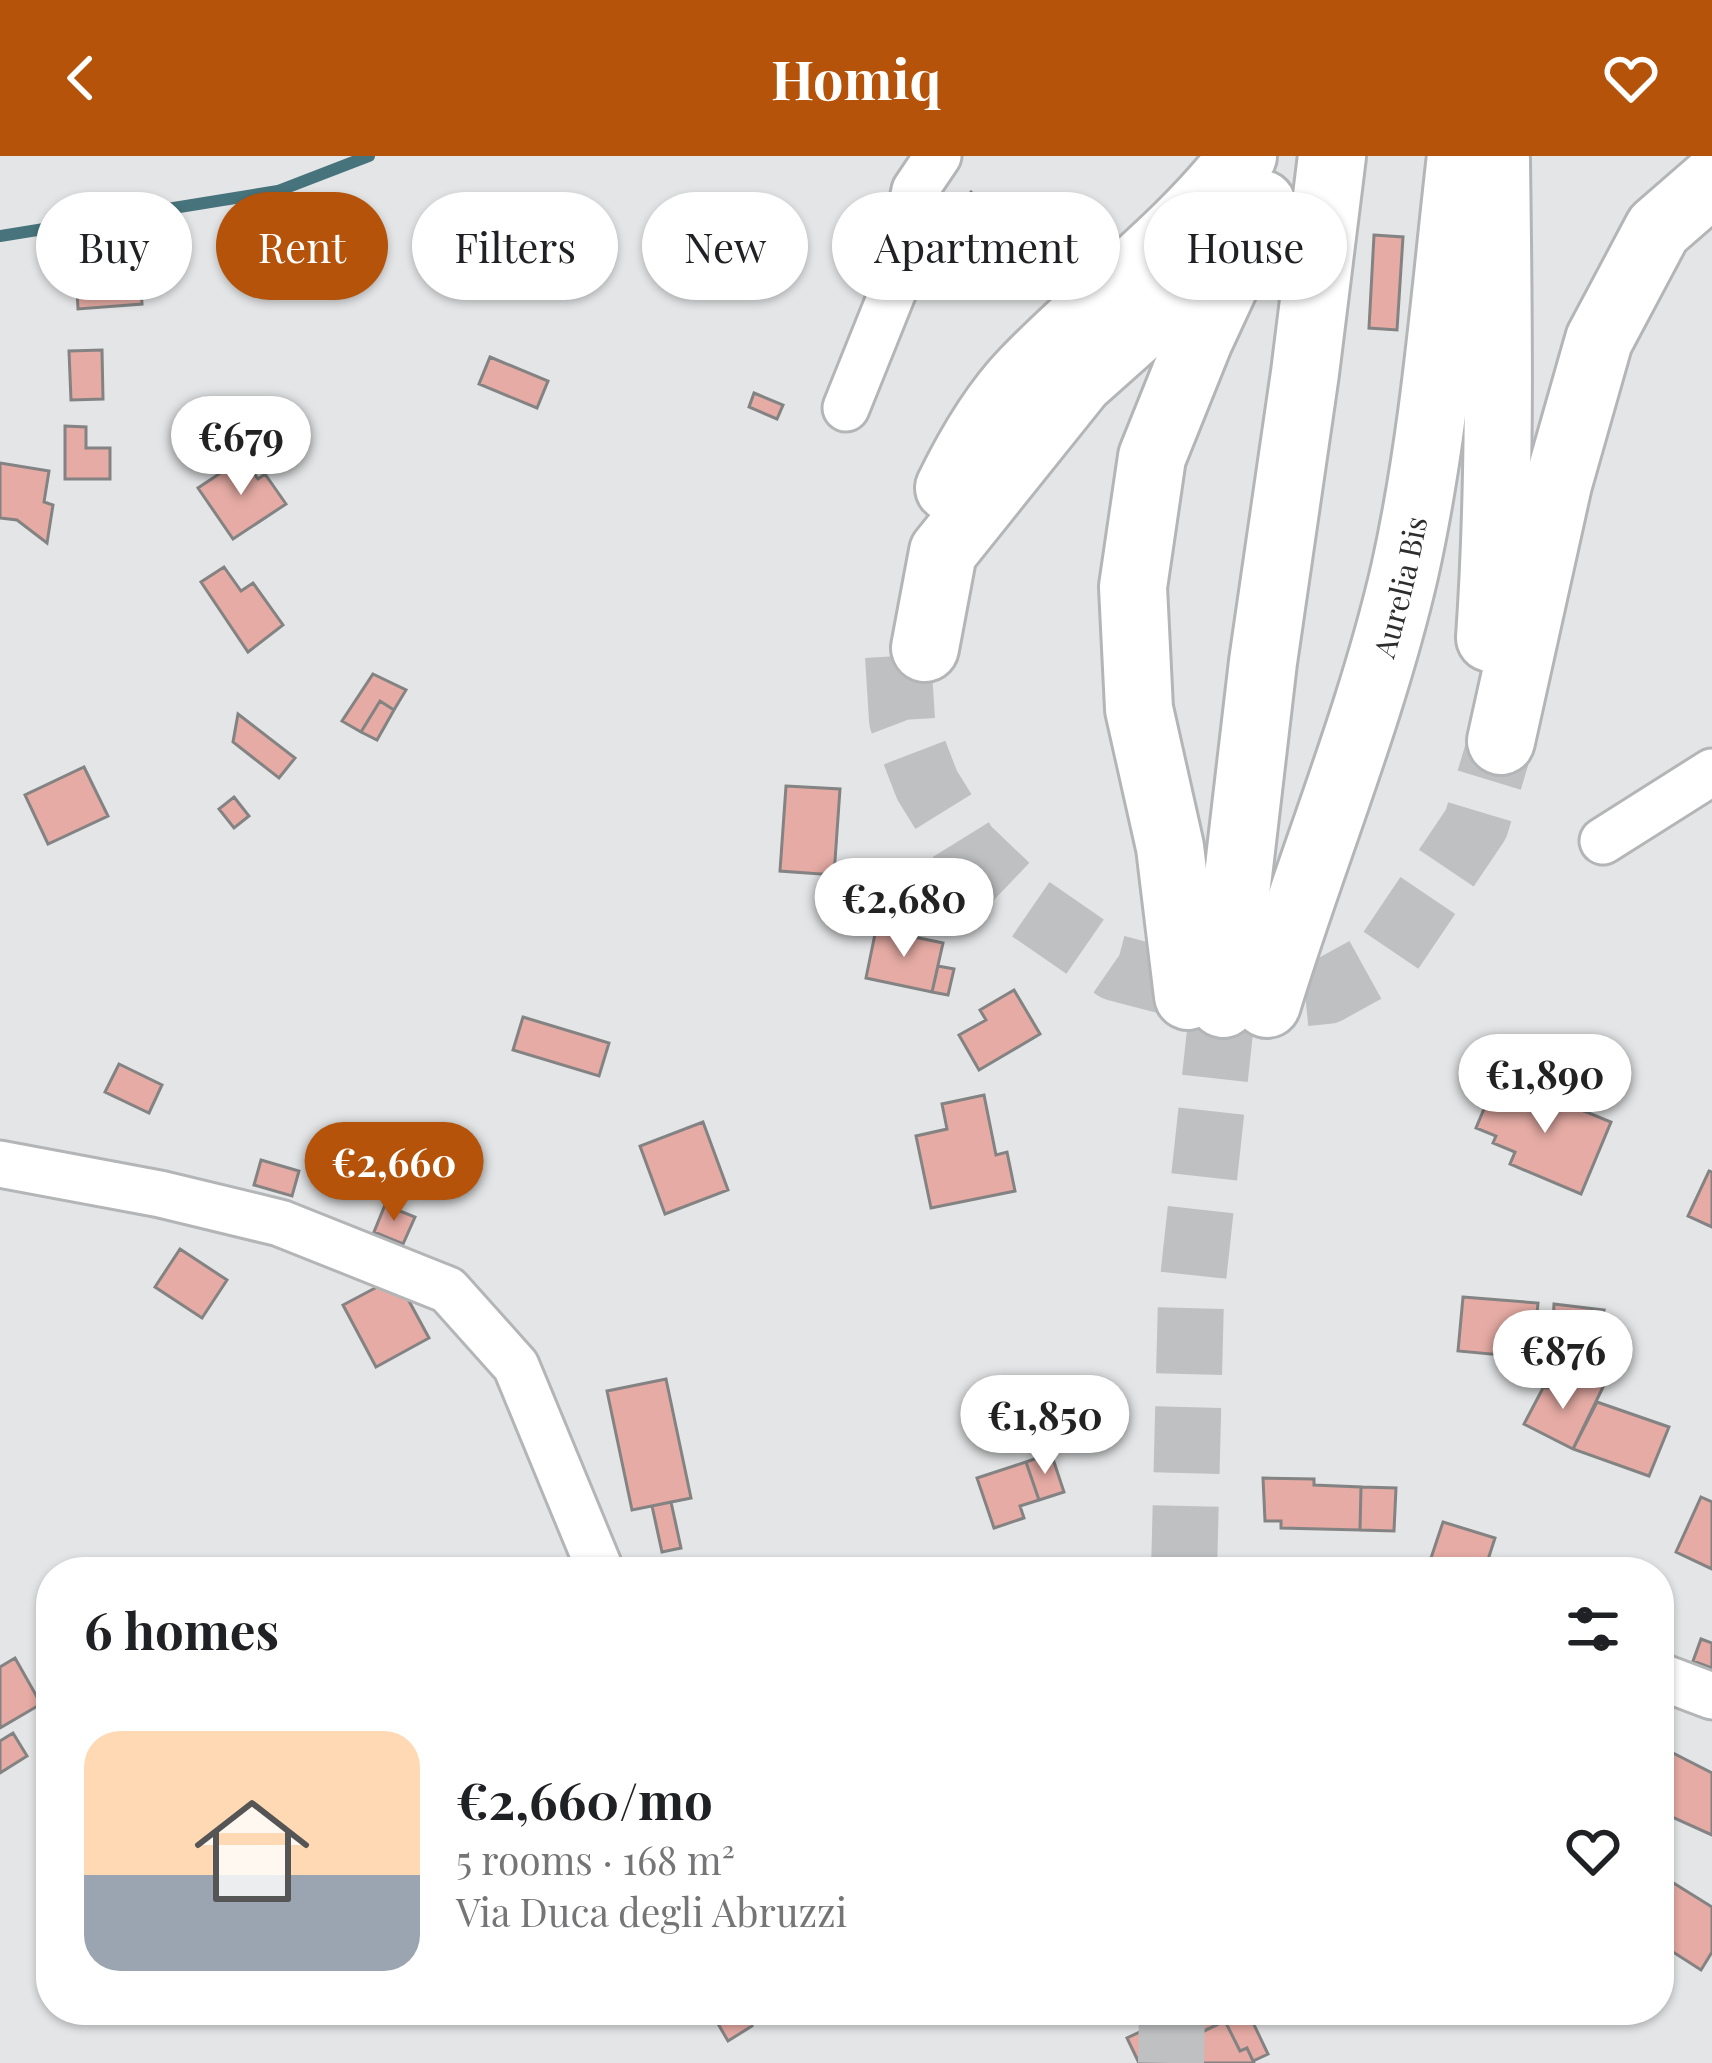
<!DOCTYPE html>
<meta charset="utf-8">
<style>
:root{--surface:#fff;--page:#f2f2f2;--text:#202124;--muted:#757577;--accent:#b45309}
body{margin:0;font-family:"Playfair Display",serif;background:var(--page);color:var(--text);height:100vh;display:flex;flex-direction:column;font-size:45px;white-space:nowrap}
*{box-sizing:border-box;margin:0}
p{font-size:39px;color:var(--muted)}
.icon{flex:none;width:66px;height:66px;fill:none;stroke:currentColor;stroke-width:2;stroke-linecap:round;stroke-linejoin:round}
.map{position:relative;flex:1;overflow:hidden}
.sheet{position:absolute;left:36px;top:1401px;width:1638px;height:468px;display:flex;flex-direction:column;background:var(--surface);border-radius:48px;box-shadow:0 3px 9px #0004}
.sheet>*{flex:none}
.top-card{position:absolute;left:36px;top:36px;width:1641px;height:108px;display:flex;gap:24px}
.price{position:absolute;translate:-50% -102px;padding:0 27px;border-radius:42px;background:#fff;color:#222;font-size:39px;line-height:78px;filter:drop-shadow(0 3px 6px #0008)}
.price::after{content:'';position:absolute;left:50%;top:72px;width:36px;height:27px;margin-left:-18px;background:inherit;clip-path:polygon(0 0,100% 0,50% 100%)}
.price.selected{background:var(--accent);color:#fff}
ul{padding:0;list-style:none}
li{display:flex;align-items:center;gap:36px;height:300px;padding:0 48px}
li span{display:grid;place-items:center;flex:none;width:336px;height:240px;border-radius:36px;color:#555}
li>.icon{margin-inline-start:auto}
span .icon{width:144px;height:144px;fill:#fffc;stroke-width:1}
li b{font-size:51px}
h2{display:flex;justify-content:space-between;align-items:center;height:144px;padding:0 48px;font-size:51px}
.pill{padding:0 42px;border-radius:54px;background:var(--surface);box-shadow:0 3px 9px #0004;font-size:42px;line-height:108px}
.pill.selected{background:var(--accent);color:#fff}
header{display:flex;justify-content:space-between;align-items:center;height:156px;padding:0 48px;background:var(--accent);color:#fff;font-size:54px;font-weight:700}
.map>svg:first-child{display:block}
</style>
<header><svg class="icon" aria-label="back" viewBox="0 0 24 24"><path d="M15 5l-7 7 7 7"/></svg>Homiq<svg class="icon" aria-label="heart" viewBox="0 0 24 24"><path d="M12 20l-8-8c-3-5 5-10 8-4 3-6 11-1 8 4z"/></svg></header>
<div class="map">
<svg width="1712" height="1907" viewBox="0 0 1712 1907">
<rect width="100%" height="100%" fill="#e4e5e6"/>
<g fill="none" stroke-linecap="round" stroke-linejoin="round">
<path stroke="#47747c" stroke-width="12" d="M 0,80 L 278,35 L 369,0"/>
</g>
<path fill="#e5aba4" stroke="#848383" stroke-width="3" d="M 971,36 L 1042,102 L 1024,122 L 952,56 Z
M 1374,79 L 1403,81 L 1397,174 L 1369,172 Z
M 140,112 L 142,148 L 78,153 L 76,116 Z
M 102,194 L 103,243 L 71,244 L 69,195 Z
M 490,201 L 548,225 L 537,252 L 479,228 Z
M 754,237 L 783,249 L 777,263 L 749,251 Z
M 65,270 L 86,271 L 86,292 L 110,292 L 110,323 L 65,323 Z
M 243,302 L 258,323 L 265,318 L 286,348 L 233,383 L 198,332 Z
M 0,307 L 49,315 L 44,346 L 53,349 L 47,387 L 17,364 L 0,362 Z
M 224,411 L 241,435 L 253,427 L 283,469 L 248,496 L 201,426 Z
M 373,518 L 406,534 L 394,554 L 380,545 L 361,576 L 342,565 Z
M 380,545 L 394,554 L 377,584 L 361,576 Z
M 238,558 L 295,602 L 279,622 L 233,586 Z
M 84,611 L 108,660 L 48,688 L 25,639 Z
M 786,630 L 840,633 L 834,719 L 780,715 Z
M 234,641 L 249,660 L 234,672 L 219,653 Z
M 876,773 L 943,787 L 932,836 L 866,822 Z
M 938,810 L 954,813 L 948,839 L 932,836 Z
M 1014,834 L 1040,878 L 979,914 L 959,879 L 986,864 L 980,854 Z
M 523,861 L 609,887 L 599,920 L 513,894 Z
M 119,908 L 162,929 L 149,957 L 105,936 Z
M 1495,927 L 1542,947 L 1545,939 L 1611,966 L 1581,1038 L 1510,1008 L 1515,996 L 1493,987 L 1496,980 L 1476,972 Z
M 984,939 L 996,999 L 1007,996 L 1015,1035 L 931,1052 L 916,980 L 947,973 L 942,948 Z
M 703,966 L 728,1034 L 665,1058 L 640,990 Z
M 261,1004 L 299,1015 L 292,1040 L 254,1029 Z
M 1709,1015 L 1712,1016 L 1712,1071 L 1688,1060 Z
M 385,1049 L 415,1061 L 403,1088 L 374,1076 Z
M 180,1093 L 227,1124 L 202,1162 L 155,1131 Z
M 396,1121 L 429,1182 L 376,1211 L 343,1149 Z
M 1463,1141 L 1538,1147 L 1533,1202 L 1458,1195 Z
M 1554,1148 L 1604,1154 L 1587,1204 L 1551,1208 Z
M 666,1223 L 691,1342 L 632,1354 L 607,1235 Z
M 1604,1229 L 1573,1293 L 1524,1268 L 1543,1232 Z
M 1597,1246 L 1669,1271 L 1649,1320 L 1573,1293 Z
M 1051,1297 L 1064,1336 L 1039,1344 L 1026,1306 Z
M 1026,1306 L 1039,1344 L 1020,1350 L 1024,1362 L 994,1372 L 977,1322 Z
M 1263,1322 L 1314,1323 L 1314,1329 L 1361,1331 L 1360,1374 L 1281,1372 L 1281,1365 L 1265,1365 Z
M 1361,1331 L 1396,1332 L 1394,1375 L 1360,1374 Z
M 1701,1341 L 1712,1346 L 1712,1413 L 1676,1396 Z
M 671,1346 L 681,1392 L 662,1396 L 652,1350 Z
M 1443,1366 L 1495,1382 L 1484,1416 L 1427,1414 Z
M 1701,1483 L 1712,1487 L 1712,1512 L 1693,1505 Z
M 15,1502 L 41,1548 L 0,1572 L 0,1511 Z
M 13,1577 L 27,1600 L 0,1617 L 0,1585 Z
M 1673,1597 L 1712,1617 L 1712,1679 L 1659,1655 L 1659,1624 Z
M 1659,1718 L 1712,1751 L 1712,1796 L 1701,1814 L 1659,1787 Z
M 710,1854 L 752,1854 L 752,1870 L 728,1885 Z
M 1217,1854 L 1247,1854 L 1268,1898 L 1253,1905 L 1247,1892 L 1240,1895 L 1225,1865 L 1138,1905 L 1127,1882 L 1182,1856 L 1188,1868 Z
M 1225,1865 L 1240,1895 L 1247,1892 L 1254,1907 L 1139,1907 Z"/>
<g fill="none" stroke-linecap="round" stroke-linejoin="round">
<path stroke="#bfc0c1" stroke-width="66" stroke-dasharray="66 33" stroke-linecap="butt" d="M 898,500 L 902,564 L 927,629 L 966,692 L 1029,752 L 1116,812 L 1238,844 L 1327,835 L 1385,803 L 1476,668 L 1501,585
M 1184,1416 L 1191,1142 L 1223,848
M 1171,1907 L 1172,1854"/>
<defs>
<path id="minor" d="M 846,252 L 897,125 L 915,34 L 938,0
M 1603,685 L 1712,616
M 0,1008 L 160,1038 L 280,1067 L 448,1134 L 516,1210 L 601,1416
M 1659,1520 L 1712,1540"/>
<g id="highway">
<path d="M 949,332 C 969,291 993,249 1025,216 C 1096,142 1180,83 1243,0"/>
<path d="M 1490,482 C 1501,322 1498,164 1496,4"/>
<path d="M 925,492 L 943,396 L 1080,225 L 1181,135 L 1225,88"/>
<path d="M 1501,585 L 1558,328 L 1599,184 L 1658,73 L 1712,26"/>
<path d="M 1188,840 L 1170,691 L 1139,553 L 1133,431 L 1152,301 L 1199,184 L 1262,48"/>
<path d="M 1223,848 L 1263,506 L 1305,217 L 1332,0"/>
<path id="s1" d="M 1267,848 C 1311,704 1371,562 1405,414 C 1435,279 1445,138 1461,0"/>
</g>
</defs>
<use href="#minor" stroke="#b4b5b6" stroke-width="51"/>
<use href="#highway" stroke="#b4b5b6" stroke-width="72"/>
<use href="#minor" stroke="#fff" stroke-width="45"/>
<use href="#highway" stroke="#fff" stroke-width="66"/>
</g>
<g text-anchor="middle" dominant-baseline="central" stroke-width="9" stroke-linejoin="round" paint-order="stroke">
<g font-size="30" fill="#2d2d2e" stroke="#fff">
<text stroke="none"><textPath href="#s1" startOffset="438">Aurelia Bis</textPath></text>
</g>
</g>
</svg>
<b class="price" style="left:241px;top:342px">€679</b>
<b class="price" style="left:904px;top:804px">€2,680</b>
<b class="price" style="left:1545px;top:980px">€1,890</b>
<b class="price selected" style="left:394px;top:1068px">€2,660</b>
<b class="price" style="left:1563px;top:1256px">€876</b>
<b class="price" style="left:1045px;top:1321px">€1,850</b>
<div class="top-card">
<a class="pill">Buy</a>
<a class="pill selected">Rent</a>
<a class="pill">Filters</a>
<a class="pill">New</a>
<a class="pill">Apartment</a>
<a class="pill">House</a>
</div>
<section class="sheet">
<h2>6 homes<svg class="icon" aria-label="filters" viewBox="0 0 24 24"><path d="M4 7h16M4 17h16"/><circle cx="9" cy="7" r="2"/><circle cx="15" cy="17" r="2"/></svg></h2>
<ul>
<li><span style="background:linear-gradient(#ffd9b3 60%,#9aa5b1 0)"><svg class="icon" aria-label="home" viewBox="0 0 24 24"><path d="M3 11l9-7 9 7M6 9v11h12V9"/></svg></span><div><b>€2,660/mo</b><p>5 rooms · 168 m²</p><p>Via Duca degli Abruzzi</p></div><svg class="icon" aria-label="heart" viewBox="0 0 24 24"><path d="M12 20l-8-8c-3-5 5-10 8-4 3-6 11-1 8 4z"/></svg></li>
</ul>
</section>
</div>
